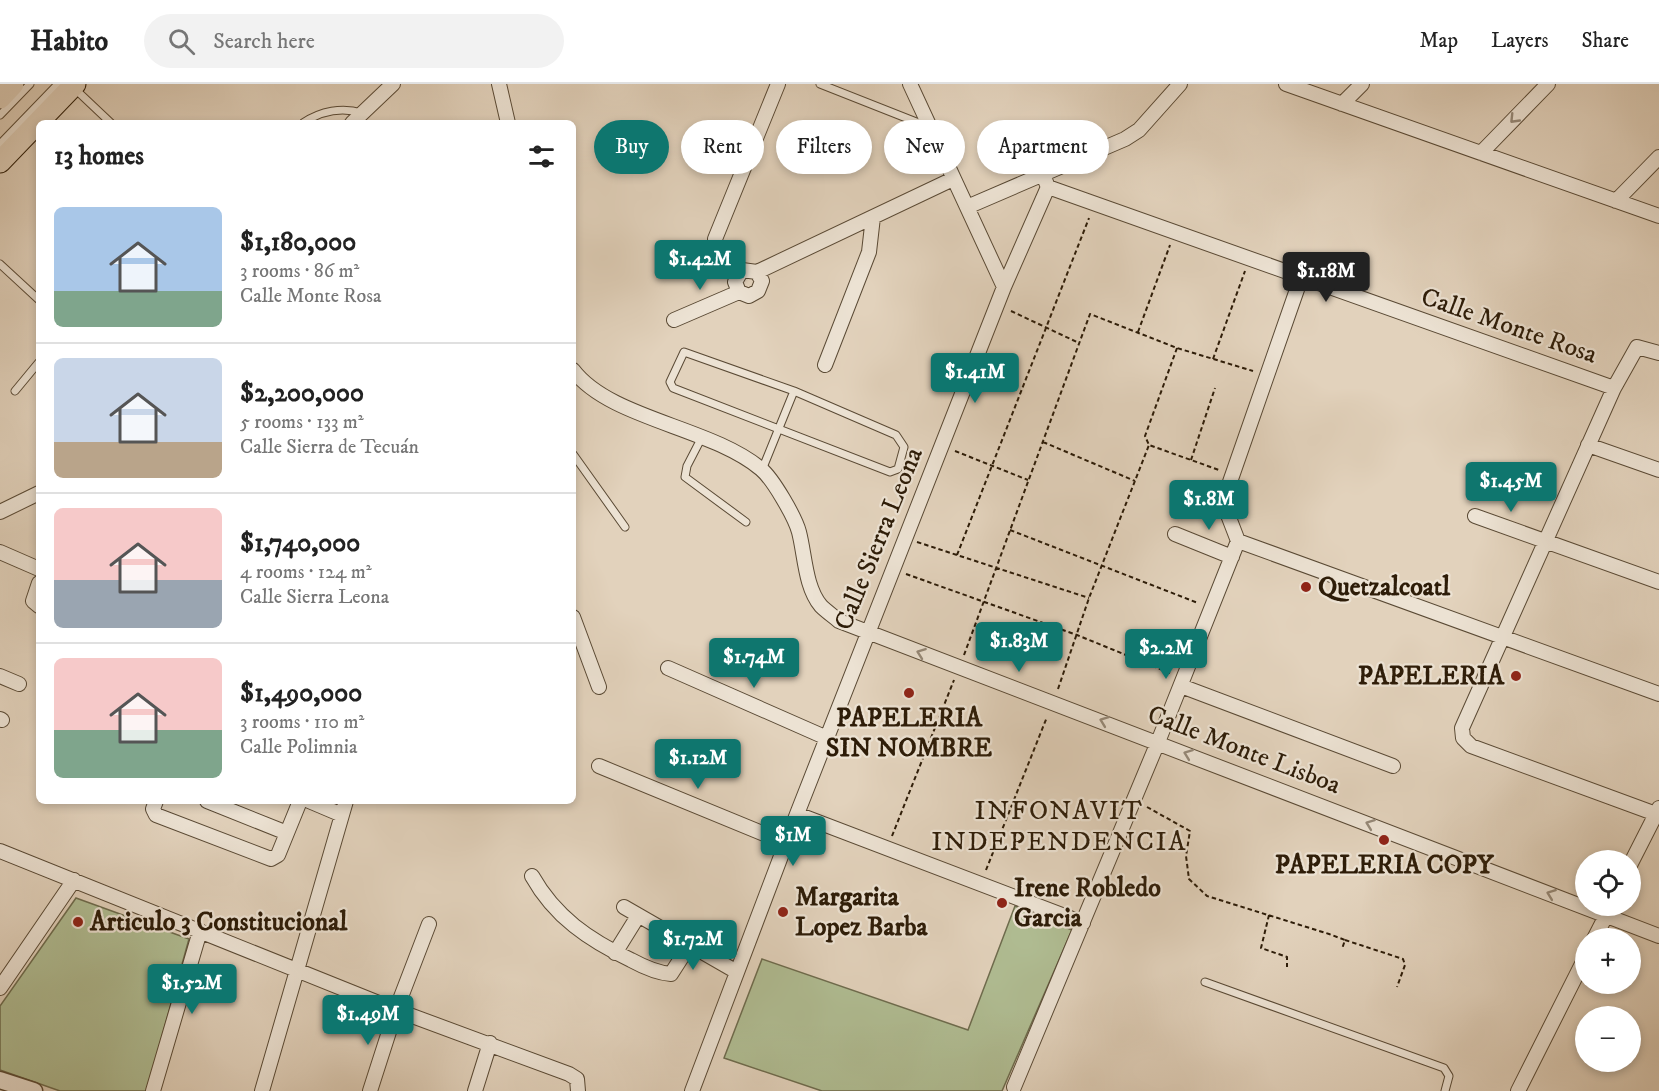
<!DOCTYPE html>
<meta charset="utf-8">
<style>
:root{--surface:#fff;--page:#f2f2f2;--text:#222;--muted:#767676;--line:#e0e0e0;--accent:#0f766e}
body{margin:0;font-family:"IM FELL DW Pica",serif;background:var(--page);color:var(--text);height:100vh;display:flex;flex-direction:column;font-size:22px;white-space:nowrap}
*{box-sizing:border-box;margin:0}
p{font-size:20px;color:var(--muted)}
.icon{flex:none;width:33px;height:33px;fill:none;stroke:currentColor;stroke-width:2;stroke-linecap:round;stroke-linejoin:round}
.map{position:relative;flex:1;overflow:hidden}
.details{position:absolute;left:36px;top:36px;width:540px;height:684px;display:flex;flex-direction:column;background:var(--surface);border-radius:9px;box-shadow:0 3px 9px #0003}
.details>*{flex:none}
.banner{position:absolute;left:594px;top:36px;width:570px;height:54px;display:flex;gap:12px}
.fabs{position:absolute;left:1575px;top:766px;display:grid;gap:12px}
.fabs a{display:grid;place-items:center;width:66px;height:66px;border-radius:50%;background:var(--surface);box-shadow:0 3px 9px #0003;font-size:30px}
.price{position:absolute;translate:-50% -51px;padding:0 14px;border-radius:6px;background:var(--accent);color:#fff;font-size:20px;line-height:39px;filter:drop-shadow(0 2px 3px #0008)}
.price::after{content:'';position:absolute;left:50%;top:36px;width:18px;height:14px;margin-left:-9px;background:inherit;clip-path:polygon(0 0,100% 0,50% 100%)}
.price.on{background:#222;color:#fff}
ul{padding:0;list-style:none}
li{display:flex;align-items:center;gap:18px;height:150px;padding:0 18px}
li+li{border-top:2px solid var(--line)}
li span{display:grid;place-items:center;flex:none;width:168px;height:120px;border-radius:9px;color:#555}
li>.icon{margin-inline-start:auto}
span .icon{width:72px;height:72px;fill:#fffc;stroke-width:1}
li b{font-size:26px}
h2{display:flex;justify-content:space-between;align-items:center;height:72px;padding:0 18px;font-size:26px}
.tag{padding:0 21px;border-radius:27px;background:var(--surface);box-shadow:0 3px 9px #0003;font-size:21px;line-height:54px}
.tag.on{background:var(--accent);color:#fff}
header{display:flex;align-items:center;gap:36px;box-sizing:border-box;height:84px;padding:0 30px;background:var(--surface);border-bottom:2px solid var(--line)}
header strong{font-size:28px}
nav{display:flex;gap:33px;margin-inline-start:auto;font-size:21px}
.search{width:420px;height:54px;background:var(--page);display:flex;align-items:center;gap:15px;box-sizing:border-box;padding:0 21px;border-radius:33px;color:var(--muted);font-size:22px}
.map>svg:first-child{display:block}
</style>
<header>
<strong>Habito</strong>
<div class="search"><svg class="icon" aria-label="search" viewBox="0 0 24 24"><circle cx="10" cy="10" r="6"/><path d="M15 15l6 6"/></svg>Search here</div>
<nav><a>Map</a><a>Layers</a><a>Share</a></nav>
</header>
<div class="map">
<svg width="1659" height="1007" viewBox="0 0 1659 1007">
<rect width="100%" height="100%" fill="#e2d2bc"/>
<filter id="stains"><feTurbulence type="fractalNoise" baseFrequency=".00333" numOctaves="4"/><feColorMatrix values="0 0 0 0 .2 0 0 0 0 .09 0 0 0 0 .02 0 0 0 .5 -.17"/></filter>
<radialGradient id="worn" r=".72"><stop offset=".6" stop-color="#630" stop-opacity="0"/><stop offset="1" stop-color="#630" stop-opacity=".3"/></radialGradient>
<path fill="#b0bd93" stroke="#6e6c4e" stroke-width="1.5" d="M 76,814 L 189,855 L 147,1007 L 60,1007 L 0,986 L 0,922 Z
M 1015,822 L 1072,846 L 1002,1007 L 822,1007 L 724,974 L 762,875 L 968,946 Z"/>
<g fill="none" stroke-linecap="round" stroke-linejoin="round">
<defs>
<path id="service" d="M 820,0 L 929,43
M 74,4 L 111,39
M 0,31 L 30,0
M 303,39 C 321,27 342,23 362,29
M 0,60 L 58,0
M 0,180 L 39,216
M 684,268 L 794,307 L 896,351 L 904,363 L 898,385 L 890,388 L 673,304 L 670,298 Z
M 15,307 L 39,278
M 702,353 L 687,382 L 685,393 L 746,438
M 573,370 L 625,443
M 762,386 L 794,307
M 1205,898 L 1444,984 L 1449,992 L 1445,1007"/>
<path id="minor" d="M 499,0 L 508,39
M 910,0 L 1004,203
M 1286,0 L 1659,132
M 1342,20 L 1362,0
M 352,39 L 393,0
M 1481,69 L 1548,0
M 1048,103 L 1614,304
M 1616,117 L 1659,73
M 967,123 L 1125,55 L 1139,46 L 1180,0
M 757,188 L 762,197 L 758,207 L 749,212 L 739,208 L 735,198 L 742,186 L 757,188 L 953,95
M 738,189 L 720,174 L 715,155 L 778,0
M 674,236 L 739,208
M 825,281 L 869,168 L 873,133
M 573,286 C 610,335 711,343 761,385 C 773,395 795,433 799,448 C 805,471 805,503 821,522 C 826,527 833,532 839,537 L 1659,852
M 1588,361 L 1659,386
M 0,428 L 39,409
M 1475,432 L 1659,498
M 1175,450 L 1232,473
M 1238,457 L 1659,610
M 0,468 L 39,485
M 39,499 L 33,517 L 39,522
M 573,533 L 599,603
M 668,584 L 827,654
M 0,592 L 19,600
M 1181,602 L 1393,682
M 0,635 L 2,636
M 599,682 L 786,759
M 156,717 L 153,725 L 156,731 L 271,775 L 278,771 L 300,717
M 207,717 L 287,749
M 309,717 L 342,731
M 797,730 L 1083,839
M 1656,730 L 1471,662 L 1463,654 L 1462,644 L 1614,304 L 1637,263 L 1659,269
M 0,767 L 396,926 L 569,990 L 577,995 L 578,1007
M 1630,781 L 1659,724
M 532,792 C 555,833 589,856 631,876 C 642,882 658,889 671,890 L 689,862
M 624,823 L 737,888
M 1594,855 L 1611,822
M 615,869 L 638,832
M 0,904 L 74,796
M 1014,1003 L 1158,658 L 1238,457 L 1223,418 L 1301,194
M 153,1007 L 200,847
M 262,1007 L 346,717
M 370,1007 L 396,926 L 429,840
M 475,1007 L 490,959
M 692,1007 L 797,730 L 1004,203 L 1048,103 L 1043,91
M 1518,1007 L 1586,872"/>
<path id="tertiary" d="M 0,996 L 34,1007"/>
<path id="primary" d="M 0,14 L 13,0
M 0,78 L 75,0"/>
</defs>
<use href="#service" stroke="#5a4a35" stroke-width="9"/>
<use href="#minor" stroke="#5a4a35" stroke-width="16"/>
<use href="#tertiary" stroke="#5a4a35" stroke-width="19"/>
<use href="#primary" stroke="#2d1c08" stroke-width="23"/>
<path stroke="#2d1c08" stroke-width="2" stroke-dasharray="4.5 3" stroke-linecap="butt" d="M 1011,227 L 1079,259
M 1138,248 L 1170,161
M 1177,264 L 1145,352 L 1149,361 L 1219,386
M 1213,275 L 1245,187
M 1043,358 L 1135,397
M 955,367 L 1028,396
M 1191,376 L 1215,304
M 1010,446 L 1198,519
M 917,458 L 1089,514
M 957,471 L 1089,134
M 906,490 L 1077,551 L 1170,589
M 964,571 L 1090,230 L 1177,264 L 1253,287
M 1058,605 L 1089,514 L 1149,361
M 1147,723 L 1190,747 L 1186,772 L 1189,795 L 1207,812 L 1329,850 L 1345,856 L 1342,865
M 892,752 L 954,596
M 986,786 L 1047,633
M 1269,831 L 1261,864 L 1287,873 L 1287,883
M 1345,856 L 1403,875 L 1405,881 L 1397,903"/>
<use href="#service" stroke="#ece2d3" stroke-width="7"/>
<use href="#minor" stroke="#ece2d3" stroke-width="14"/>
<use href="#tertiary" stroke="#ece2d3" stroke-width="16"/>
<use href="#primary" stroke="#e2d2bc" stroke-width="21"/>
</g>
<defs><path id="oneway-chevron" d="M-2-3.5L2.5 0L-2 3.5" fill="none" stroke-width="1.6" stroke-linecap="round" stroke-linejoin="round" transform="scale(1.5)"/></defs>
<g stroke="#968978">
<use href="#oneway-chevron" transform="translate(1514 35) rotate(134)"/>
<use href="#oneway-chevron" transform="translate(921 569) rotate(-160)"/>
<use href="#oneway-chevron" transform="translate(1104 637) rotate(-159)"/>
<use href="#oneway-chevron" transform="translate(1188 670) rotate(-159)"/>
<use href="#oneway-chevron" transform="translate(1370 740) rotate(-159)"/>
<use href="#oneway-chevron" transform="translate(1551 810) rotate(-159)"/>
</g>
<g fill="#8f2418" stroke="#ece2d3" stroke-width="2">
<circle cx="1306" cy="503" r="6"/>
<circle cx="1516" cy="592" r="6"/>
<circle cx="909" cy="609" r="6"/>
<circle cx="1384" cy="756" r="6"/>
<circle cx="1002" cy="819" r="6"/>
<circle cx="783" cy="828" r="6"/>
<circle cx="78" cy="838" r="6"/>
</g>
<g text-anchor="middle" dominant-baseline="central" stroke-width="4.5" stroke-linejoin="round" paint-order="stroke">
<g font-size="26" fill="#2d1c08" stroke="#ece2d3">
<text transform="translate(1509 242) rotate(19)">Calle Monte Rosa</text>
<text transform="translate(879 455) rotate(-68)">Calle Sierra Leona</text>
<text transform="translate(1244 666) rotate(21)">Calle Monte Lisboa</text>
</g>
<g font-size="26" font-weight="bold" fill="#2d1c08" stroke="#ece2d3" text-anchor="start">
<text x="1318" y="503">Quetzalcoatl</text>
<text x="1504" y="592" text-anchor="end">PAPELERIA</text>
<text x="909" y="634" text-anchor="middle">PAPELERIA<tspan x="909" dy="30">SIN NOMBRE</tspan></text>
<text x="1384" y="781" text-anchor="middle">PAPELERIA COPY</text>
<text x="1014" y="804">Irene Robledo<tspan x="1014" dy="30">Garcia</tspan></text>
<text x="795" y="813">Margarita<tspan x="795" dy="30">Lopez Barba</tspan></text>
<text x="90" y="838">Articulo 3 Constitucional</text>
</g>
<g font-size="27" letter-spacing="1.5" fill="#2d1c08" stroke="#ece2d3">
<text x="1059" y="727">INFONAVIT<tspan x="1059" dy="31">INDEPENDENCIA</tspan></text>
</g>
</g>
<rect width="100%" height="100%" filter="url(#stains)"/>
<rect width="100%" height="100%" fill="url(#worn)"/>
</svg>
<div class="fabs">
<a><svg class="icon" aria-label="locate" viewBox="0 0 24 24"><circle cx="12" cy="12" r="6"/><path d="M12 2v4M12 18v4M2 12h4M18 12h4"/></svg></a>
<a>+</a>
<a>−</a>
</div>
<b class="price" style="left:700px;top:207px">$1.42M</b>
<b class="price on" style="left:1326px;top:219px">$1.18M</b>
<b class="price" style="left:975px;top:320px">$1.41M</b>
<b class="price" style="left:1511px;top:429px">$1.45M</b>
<b class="price" style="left:1209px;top:447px">$1.8M</b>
<b class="price" style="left:1019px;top:589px">$1.83M</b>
<b class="price" style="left:1166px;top:596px">$2.2M</b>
<b class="price" style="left:754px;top:605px">$1.74M</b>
<b class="price" style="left:698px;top:706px">$1.12M</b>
<b class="price" style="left:793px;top:783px">$1M</b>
<b class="price" style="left:693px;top:887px">$1.72M</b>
<b class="price" style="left:192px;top:931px">$1.52M</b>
<b class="price" style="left:368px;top:962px">$1.49M</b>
<div class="banner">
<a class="tag on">Buy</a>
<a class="tag">Rent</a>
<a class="tag">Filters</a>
<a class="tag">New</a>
<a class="tag">Apartment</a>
</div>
<section class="details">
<h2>13 homes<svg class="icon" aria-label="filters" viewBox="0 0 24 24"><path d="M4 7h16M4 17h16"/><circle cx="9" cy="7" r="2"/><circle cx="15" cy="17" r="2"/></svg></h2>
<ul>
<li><span style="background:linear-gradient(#a9c7e8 70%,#7fa58c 0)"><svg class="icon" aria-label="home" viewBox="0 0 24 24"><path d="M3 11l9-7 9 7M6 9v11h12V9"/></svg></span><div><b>$1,180,000</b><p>3 rooms · 86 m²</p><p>Calle Monte Rosa</p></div></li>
<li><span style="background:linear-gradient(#c9d6e8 70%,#b9a48a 0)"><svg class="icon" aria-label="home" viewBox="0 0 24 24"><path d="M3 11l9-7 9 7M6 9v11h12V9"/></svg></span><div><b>$2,200,000</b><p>5 rooms · 133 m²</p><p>Calle Sierra de Tecuán</p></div></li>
<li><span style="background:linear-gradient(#f6c9c9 60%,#9aa5b1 0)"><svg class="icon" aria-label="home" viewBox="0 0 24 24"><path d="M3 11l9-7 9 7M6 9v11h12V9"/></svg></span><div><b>$1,740,000</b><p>4 rooms · 124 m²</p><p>Calle Sierra Leona</p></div></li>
<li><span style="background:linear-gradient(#f6c9c9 60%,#7fa58c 0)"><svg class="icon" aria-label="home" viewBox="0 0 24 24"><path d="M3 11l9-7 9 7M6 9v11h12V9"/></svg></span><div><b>$1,490,000</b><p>3 rooms · 110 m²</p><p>Calle Polimnia</p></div></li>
</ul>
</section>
</div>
